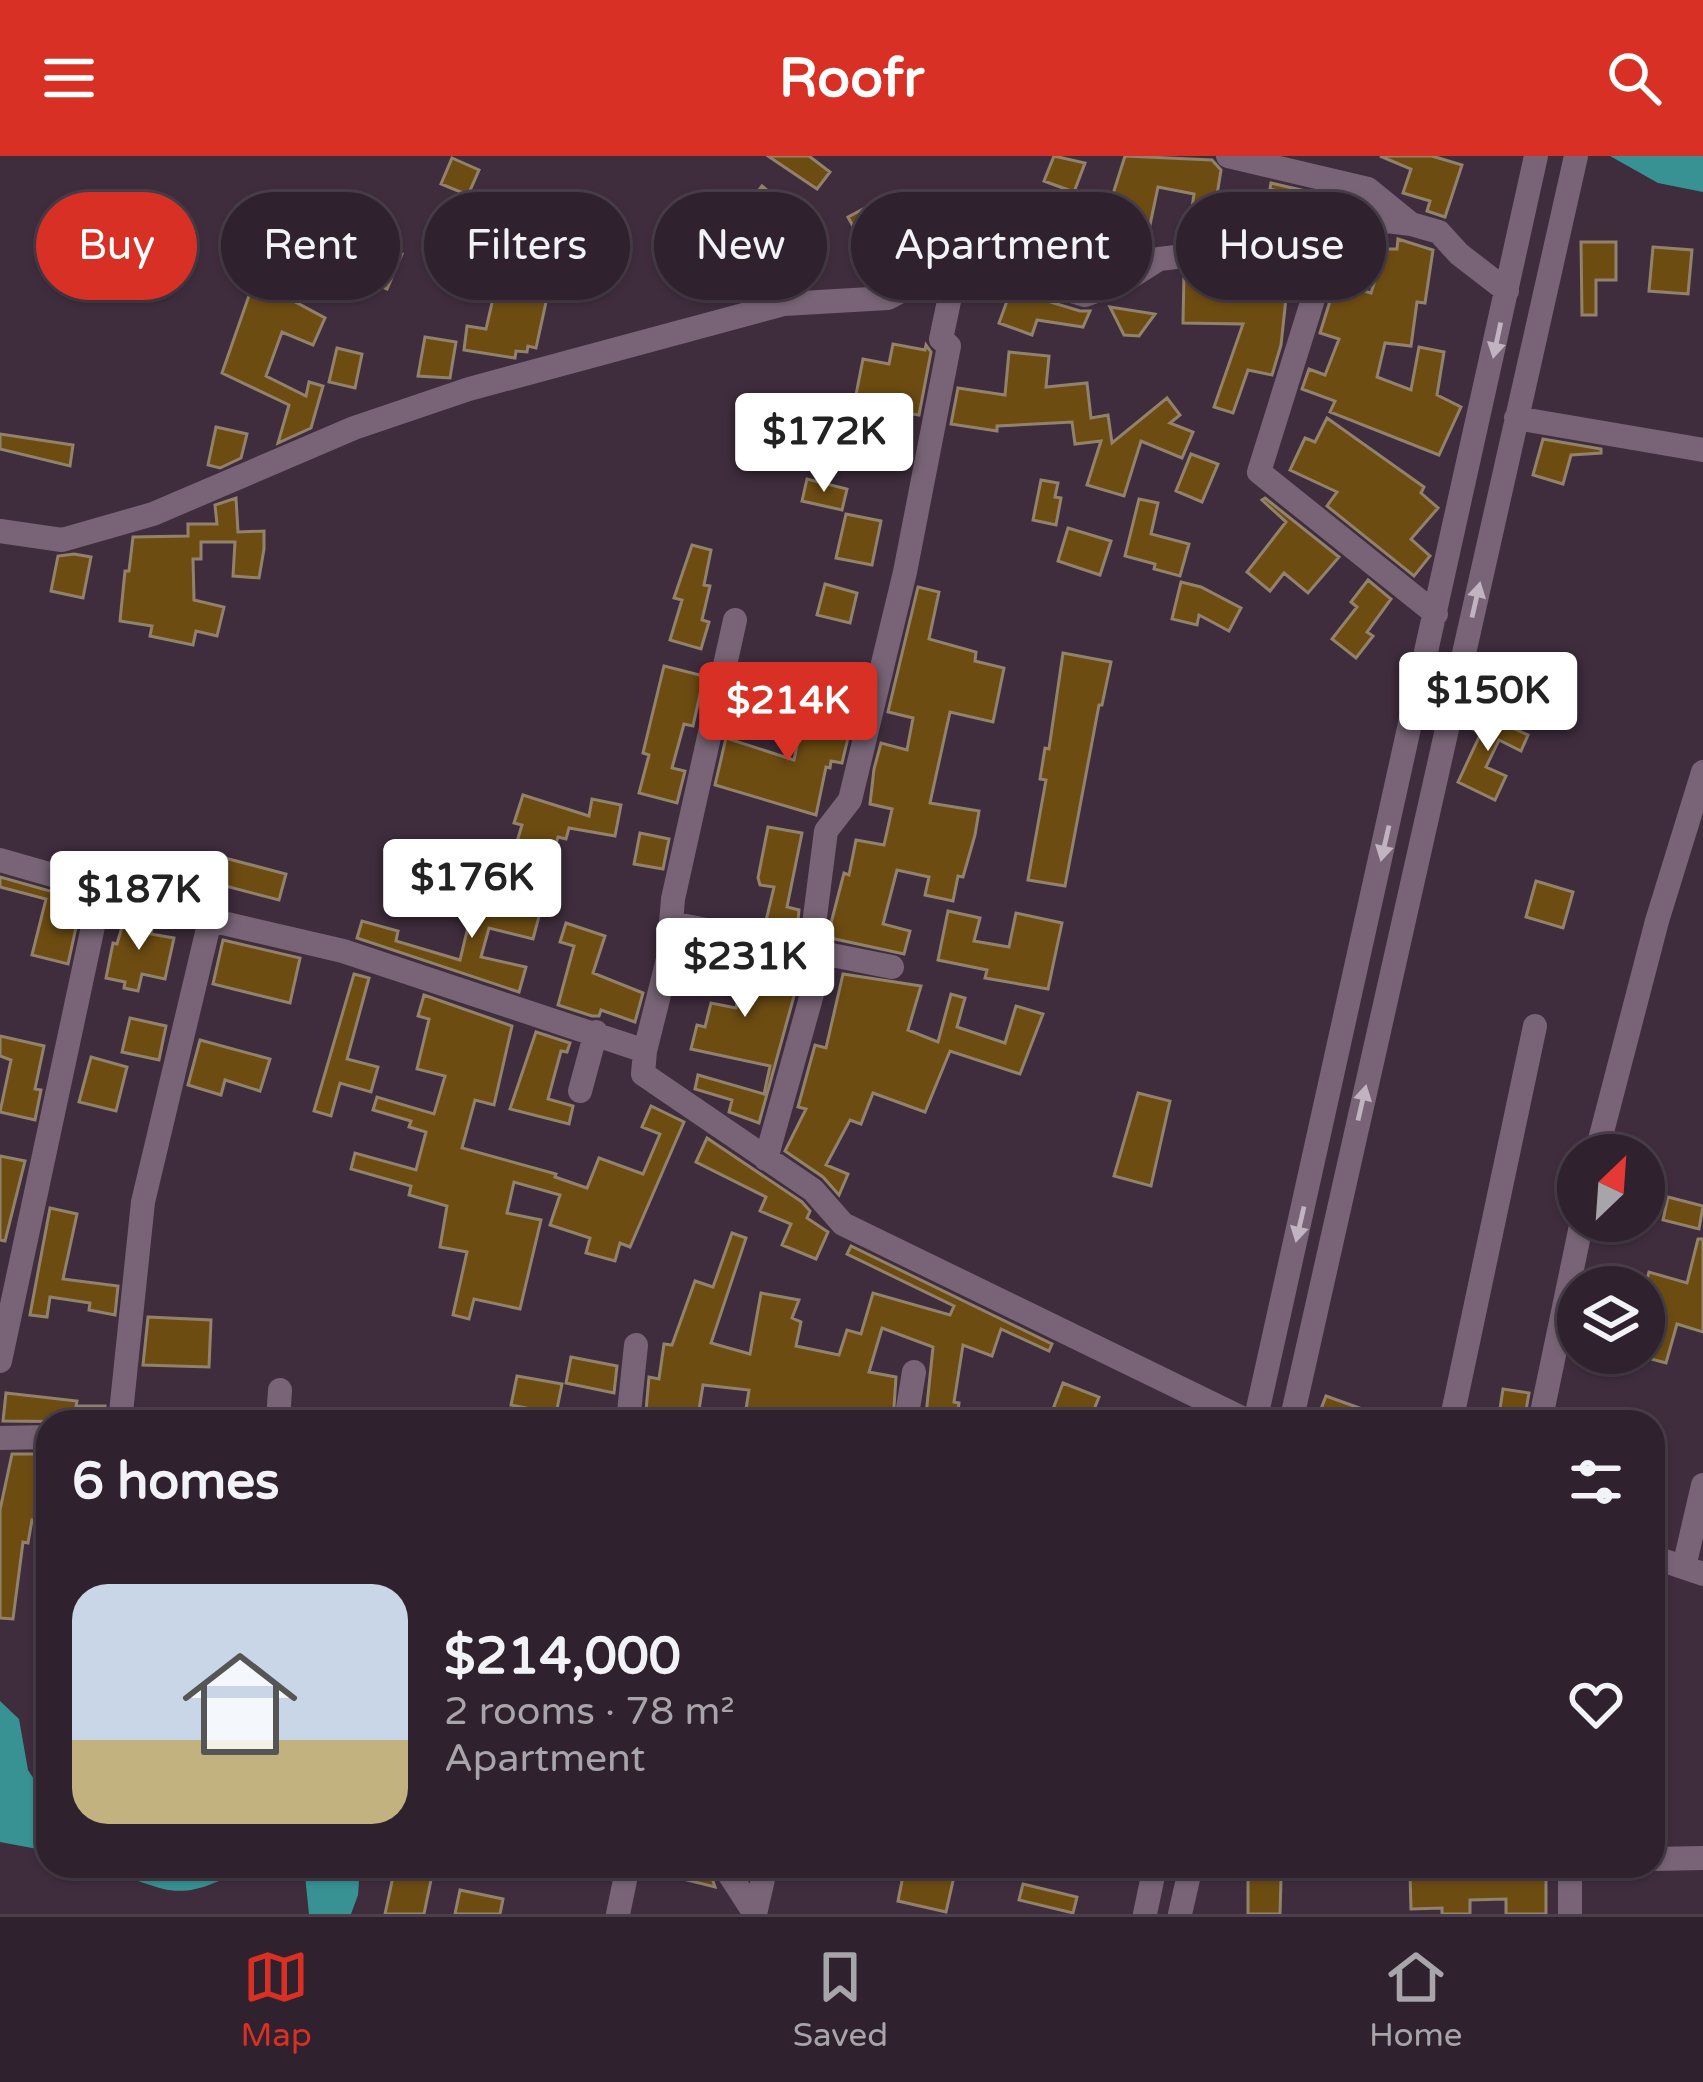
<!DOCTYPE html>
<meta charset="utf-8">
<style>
:root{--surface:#2f222e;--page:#372a36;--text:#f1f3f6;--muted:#a7a4aa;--line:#4a3f4a;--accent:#d93025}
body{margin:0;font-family:"Varela Round",sans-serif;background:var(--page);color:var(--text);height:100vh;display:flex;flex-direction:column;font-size:45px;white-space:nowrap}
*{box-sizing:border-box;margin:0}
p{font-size:39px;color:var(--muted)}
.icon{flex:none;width:66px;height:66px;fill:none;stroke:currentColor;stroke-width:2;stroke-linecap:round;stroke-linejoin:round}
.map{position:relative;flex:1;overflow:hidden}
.details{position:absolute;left:36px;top:1254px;width:1629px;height:468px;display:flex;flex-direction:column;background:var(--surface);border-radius:36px;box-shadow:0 3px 9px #0004,0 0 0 3px var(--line)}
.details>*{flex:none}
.hud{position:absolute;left:36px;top:36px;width:1632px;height:108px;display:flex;gap:24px}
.needle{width:78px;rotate:25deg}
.buttons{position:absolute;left:1557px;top:978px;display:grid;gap:24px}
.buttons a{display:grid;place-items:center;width:108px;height:108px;border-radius:50%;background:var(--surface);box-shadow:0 3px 9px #0004,0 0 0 3px var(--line);font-size:60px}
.price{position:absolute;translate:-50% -102px;padding:0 27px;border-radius:12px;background:#fff;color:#222;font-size:39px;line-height:78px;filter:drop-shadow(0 3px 6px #0008)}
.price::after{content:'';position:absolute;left:50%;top:72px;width:36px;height:27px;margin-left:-18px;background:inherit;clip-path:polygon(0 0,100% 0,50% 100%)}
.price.current{background:var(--accent);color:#fff}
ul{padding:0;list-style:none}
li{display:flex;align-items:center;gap:36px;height:300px;padding:0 36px}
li+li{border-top:3px solid var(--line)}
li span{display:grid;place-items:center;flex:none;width:336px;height:240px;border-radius:36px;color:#555}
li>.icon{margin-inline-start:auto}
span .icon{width:144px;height:144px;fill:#fffc;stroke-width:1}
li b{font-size:51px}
h2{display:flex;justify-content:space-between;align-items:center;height:144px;padding:0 36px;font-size:51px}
.pill{padding:0 42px;border-radius:54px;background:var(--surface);box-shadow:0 3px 9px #0004,0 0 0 3px var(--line);font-size:42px;line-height:108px}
.pill.current{background:var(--accent);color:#fff}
header{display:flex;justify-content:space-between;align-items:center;height:156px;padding:0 36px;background:var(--accent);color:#fff;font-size:54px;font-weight:700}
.tab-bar{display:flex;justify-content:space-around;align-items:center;height:168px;border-top:3px solid var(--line);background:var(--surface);font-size:33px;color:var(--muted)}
.tab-bar a{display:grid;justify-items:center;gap:6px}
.tab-bar .current{color:var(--accent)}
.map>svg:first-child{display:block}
</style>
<header><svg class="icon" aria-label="menu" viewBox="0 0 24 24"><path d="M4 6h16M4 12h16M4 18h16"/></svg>Roofr<svg class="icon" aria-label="search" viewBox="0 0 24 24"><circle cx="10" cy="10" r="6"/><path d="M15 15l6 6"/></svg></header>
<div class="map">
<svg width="1703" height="1758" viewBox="0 0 1703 1758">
<rect width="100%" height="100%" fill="#3f2d3d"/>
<path fill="#389294" d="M 1610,0 L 1703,0 L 1703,36 L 1658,27 Z
M 0,1545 L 19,1563 L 28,1614 L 39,1631 L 39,1651 L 48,1672 L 48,1695 L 0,1686 Z
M 66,1710 L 235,1710 C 229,1721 225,1723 214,1727 C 166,1747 152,1723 110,1719 C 91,1717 82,1726 66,1710 Z
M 304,1710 L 360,1710 L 358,1739 L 351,1758 L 309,1758 Z"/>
<path fill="#6d4c12" stroke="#92826c" stroke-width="3" d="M 768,0 L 809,0 L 830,16 L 817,33 Z
M 1054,0 L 1085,7 L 1074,36 L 1044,25 Z
M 1125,0 L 1212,4 L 1221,14 L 1211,76 L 1189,72 L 1194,38 L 1158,31 L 1150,69 L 1106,60 Z
M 1380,0 L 1432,0 L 1462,9 L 1445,61 L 1427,55 L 1430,45 L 1403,37 L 1411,13 Z
M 452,2 L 479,14 L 468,39 L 441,28 Z
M 1271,27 L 1361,48 L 1369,55 L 1341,56 L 1339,69 L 1309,69 L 1309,59 L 1291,57 L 1293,39 L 1270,33 Z
M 762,30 L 805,67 L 789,85 L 770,68 L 754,90 L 730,73 Z
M 867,51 L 905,114 L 884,126 L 848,61 Z
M 978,57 L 1019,74 L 1012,92 L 971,74 Z
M 1398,83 L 1433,94 L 1425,147 L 1417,146 L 1411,190 L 1385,187 L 1377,221 L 1411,234 L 1419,191 L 1444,196 L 1437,239 L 1461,251 L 1439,299 L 1330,256 L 1335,245 L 1302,233 L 1309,213 L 1325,219 L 1339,183 L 1320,177 L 1336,126 L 1371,137 L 1385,93 L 1397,93 Z
M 1581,86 L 1616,86 L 1616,124 L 1596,124 L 1596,159 L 1582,159 Z
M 370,89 L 402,98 L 387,133 L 357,120 Z
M 1653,91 L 1692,94 L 1688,138 L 1649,135 Z
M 1290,105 L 1281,189 L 1272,219 L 1248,214 L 1233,257 L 1214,251 L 1243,168 L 1183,167 L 1184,117 L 1254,114 L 1255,108 Z
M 497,125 L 548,137 L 536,192 L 528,190 L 527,196 L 516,195 L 515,202 L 464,194 L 467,170 L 486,173 Z
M 252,131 L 286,141 L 325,162 L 313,189 L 282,176 L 266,220 L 306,240 L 309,226 L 323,230 L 311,272 L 278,287 L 289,249 L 222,217 Z
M 1011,134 L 1080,155 L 1090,155 L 1083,171 L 1037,164 L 1032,179 L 999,167 Z
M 1110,151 L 1155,158 L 1139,180 L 1124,179 Z
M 425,181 L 456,186 L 450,222 L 418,220 Z
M 893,188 L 925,194 L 926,189 L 931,196 L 919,259 L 854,249 L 863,203 L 889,208 Z
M 337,192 L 362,198 L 355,232 L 329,226 Z
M 1009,196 L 1049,200 L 1046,231 L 1087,227 L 1091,262 L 1108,259 L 1112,287 L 1167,242 L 1180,259 L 1170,267 L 1193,276 L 1182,302 L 1141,285 L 1124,340 L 1087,329 L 1101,285 L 1075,288 L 1072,266 L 997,270 L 997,275 L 951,268 L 958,232 L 1005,239 Z
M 1327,262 L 1424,331 L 1421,337 L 1438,352 L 1411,383 L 1430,400 L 1414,420 L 1327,350 L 1337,336 L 1290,314 L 1305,282 L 1315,286 Z
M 216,271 L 247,278 L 241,302 L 220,312 L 208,309 Z
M 0,278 L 73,289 L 70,310 L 0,293 Z
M 1543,283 L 1601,293 L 1601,297 L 1571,299 L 1563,328 L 1533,319 Z
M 1191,298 L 1218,308 L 1202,346 L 1176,335 Z
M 807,323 L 847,333 L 842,354 L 802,345 Z
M 1041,324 L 1058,327 L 1055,341 L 1061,342 L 1056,369 L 1033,364 Z
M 236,342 L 238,376 L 264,375 L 264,393 L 259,422 L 233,420 L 235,386 L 201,386 L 201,403 L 193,403 L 194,444 L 224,451 L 217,480 L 196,475 L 193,489 L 150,480 L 152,470 L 120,465 L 125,415 L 129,415 L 133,381 L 188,380 L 188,368 L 217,368 L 215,349 Z
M 1265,342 L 1339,401 L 1308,437 L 1284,417 L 1270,435 L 1247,416 L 1286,366 L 1262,344 Z
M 1139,343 L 1158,347 L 1151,378 L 1189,388 L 1180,420 L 1154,413 L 1155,408 L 1125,400 Z
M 846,358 L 881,365 L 872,409 L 836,402 Z
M 1068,372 L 1111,385 L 1100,419 L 1058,405 Z
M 692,389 L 711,394 L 704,429 L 710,430 L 702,464 L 709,466 L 701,493 L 670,484 L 682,444 L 674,442 Z
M 74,398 L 91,401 L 83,442 L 51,435 L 58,400 Z
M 1368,424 L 1391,443 L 1367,476 L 1373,480 L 1356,502 L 1332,483 L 1357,451 L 1351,446 Z
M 1181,426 L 1201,431 L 1241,452 L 1229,475 L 1199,459 L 1197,469 L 1172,463 Z
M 825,428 L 857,437 L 850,467 L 817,459 Z
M 918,431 L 939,436 L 929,483 L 976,496 L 975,505 L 1004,512 L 993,566 L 950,556 L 930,647 L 979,655 L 975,679 L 963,721 L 958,720 L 953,745 L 925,739 L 929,721 L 897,714 L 883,768 L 910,775 L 904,798 L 835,783 L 831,780 L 830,771 L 844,717 L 849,719 L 856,684 L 884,689 L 892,653 L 870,648 L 874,613 L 881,587 L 907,594 L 913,562 L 888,556 Z
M 1063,497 L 1111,506 L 1102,549 L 1099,549 L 1065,730 L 1028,724 L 1046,624 L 1040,623 L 1045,592 L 1049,593 Z
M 664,510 L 704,520 L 693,570 L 684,568 L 672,612 L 685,615 L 677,647 L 639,637 L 649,599 L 643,597 Z
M 805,551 L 853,561 L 842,607 L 831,605 L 830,612 L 826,611 L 816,659 L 715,629 L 726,582 L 794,604 Z
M 1473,554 L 1528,579 L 1521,595 L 1499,584 L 1486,611 L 1506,620 L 1495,644 L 1458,626 L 1481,577 L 1466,570 Z
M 523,639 L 589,660 L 592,643 L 621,649 L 615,680 L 569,672 L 566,683 L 558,681 L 547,719 L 510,709 L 522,669 L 514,667 Z
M 768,671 L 802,677 L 787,751 L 799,754 L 797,775 L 765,769 L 774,731 L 760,729 L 758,722 Z
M 640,677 L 669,683 L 663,713 L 634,708 Z
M 221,701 L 286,718 L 279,744 L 214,727 Z
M 0,721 L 82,744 L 68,808 L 32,799 L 46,743 L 0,731 Z
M 1536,725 L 1573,736 L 1563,772 L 1526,761 Z
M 486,739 L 541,753 L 533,783 L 489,772 L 481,801 L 526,811 L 519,836 L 357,782 L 362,765 L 398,775 L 396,785 L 460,804 L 475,742 L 484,745 Z
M 948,755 L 980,762 L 974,785 L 1009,791 L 1016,757 L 1062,767 L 1048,833 L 985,822 L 987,814 L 938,804 Z
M 126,757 L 154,765 L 151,778 L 174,782 L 165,823 L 142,818 L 138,835 L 124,832 L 125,826 L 106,822 L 113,787 L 117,788 Z
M 566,767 L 605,780 L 593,817 L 643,837 L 635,866 L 601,854 L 599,860 L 592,860 L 558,849 L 574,790 L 560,786 Z
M 223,784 L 300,802 L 290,847 L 213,828 Z
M 687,787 L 802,811 L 759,967 L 729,956 L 732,944 L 695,933 L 698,919 L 764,938 L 770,910 L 691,893 L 697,869 L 705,871 L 711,847 L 736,852 L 742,821 L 683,810 Z
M 354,818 L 369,822 L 347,903 L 378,911 L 371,936 L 340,927 L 331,960 L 314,955 Z
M 843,818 L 921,830 L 908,874 L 938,886 L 951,838 L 965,842 L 957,871 L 1005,887 L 1016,850 L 1043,858 L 1020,918 L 950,895 L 925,956 L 873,937 L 861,968 L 850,964 L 826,1009 L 848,1018 L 839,1039 L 823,1021 L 785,995 L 806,953 L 798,951 L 815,889 L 826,892 Z
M 424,839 L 512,870 L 494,949 L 475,944 L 462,992 L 556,1018 L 555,1021 L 587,1032 L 599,1002 L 643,1018 L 660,978 L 642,971 L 651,950 L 684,966 L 630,1091 L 620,1087 L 615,1105 L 586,1097 L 590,1082 L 550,1069 L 560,1039 L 514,1026 L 507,1057 L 541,1064 L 520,1153 L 474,1143 L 469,1163 L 453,1159 L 467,1096 L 440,1091 L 447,1050 L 409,1039 L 411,1030 L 351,1013 L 355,997 L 416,1014 L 426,976 L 409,971 L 411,965 L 373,954 L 377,941 L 434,958 L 445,920 L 417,913 L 429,863 L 418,860 Z
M 130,862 L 166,870 L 159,904 L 122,896 Z
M 536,876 L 570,887 L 567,896 L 561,895 L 548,943 L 573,950 L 569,968 L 510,953 Z
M 0,880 L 44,890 L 35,933 L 41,934 L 35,964 L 0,956 L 11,904 L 0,900 Z
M 200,884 L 270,903 L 260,935 L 225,924 L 221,939 L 188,929 Z
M 91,901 L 127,911 L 116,955 L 79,946 Z
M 1138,937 L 1170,945 L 1151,1030 L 1114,1020 Z
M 707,982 L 802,1046 L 810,1055 L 807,1062 L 828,1076 L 816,1103 L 782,1089 L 791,1068 L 760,1055 L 766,1041 L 696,1006 Z
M 0,1000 L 25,1005 L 5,1085 L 0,1084 Z
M 1668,1041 L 1703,1050 L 1699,1073 L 1663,1064 Z
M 50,1052 L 77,1058 L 63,1123 L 118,1130 L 115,1159 L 89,1154 L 90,1147 L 50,1141 L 47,1161 L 30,1159 Z
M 732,1077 L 746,1082 L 711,1187 L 750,1198 L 761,1137 L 799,1144 L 792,1162 L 801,1166 L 796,1190 L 839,1199 L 847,1174 L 861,1178 L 873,1137 L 950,1159 L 954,1150 L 847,1098 L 851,1090 L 1052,1188 L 1049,1195 L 1001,1173 L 992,1200 L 963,1189 L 954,1246 L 959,1247 L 957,1263 L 926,1259 L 933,1191 L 882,1172 L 869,1216 L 896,1221 L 893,1266 L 744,1266 L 749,1234 L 703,1229 L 697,1266 L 663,1262 L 663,1266 L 645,1266 L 649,1221 L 659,1223 L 664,1188 L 672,1189 L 695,1125 L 713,1131 Z
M 1698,1083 L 1703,1083 L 1703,1176 L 1677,1168 L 1666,1207 L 1644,1201 L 1644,1133 L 1649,1116 L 1687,1127 Z
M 148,1161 L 211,1164 L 209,1211 L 143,1209 Z
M 571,1201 L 617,1210 L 614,1237 L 566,1227 Z
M 517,1220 L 562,1228 L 556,1258 L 511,1249 Z
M 1063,1227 L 1099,1241 L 1089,1266 L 1048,1266 Z
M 1503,1233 L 1529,1237 L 1524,1266 L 1498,1266 Z
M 6,1237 L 77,1245 L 76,1250 L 105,1250 L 104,1266 L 3,1265 Z
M 1326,1240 L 1393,1264 L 1393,1266 L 1316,1266 Z
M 12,1298 L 48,1298 L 48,1367 L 32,1364 L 28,1387 L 23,1386 L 13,1463 L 0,1462 L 0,1354 Z
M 651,1710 L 708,1710 L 715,1731 L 651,1715 Z
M 905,1710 L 955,1716 L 946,1756 L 898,1745 Z
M 394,1716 L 431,1724 L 424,1758 L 385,1758 Z
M 1469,1717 L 1469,1721 L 1546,1720 L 1546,1758 L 1506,1758 L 1506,1743 L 1470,1744 L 1470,1758 L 1442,1758 L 1442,1752 L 1411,1753 L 1410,1718 Z
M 1248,1723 L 1281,1723 L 1280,1758 L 1248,1758 Z
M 1023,1728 L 1077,1741 L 1073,1757 L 1019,1744 Z
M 460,1734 L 503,1743 L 500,1758 L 455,1758 Z"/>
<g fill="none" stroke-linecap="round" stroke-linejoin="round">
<path stroke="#786476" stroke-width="24" d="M 1228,0 L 1368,33 L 1411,68 L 1439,76 L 1459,98 L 1507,135
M 1329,92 L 1259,316 L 1436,458
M 1516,262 L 1703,294
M 0,375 L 62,384 L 153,358 L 354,272 L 469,233 L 784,148 L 888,142 L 943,113 L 990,110 L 1085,139 L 1123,126 L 1159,103 L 1288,88 L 1329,92 L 1387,65 L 1411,68
M 0,704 L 210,764 L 343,795 L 645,895 L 643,918 L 813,1034 L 843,1068 L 1250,1266
M 671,767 L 892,811
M 811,792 L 826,675 L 850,644 L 905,416 L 949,190 L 941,183 L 956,112
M 645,895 L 668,803 L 673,743 L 735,464
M 580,935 L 596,876
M 1596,999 L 1657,765 L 1703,616
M 766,1003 L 824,795
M 0,1205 L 101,733
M 120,1266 L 143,1046 L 210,764
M 278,1266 L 280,1234
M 628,1266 L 636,1189
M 910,1266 L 908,1252 L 914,1216
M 1255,1266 L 1536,0
M 1291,1266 L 1576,0
M 1451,1266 L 1535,870
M 1540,1266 L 1582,1065
M 0,1282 L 48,1281
M 1653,1401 L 1703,1418
M 1684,1411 L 1703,1329
M 1653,1703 L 1703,1702
M 724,1710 L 755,1758
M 618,1758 L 628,1710
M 755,1758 L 766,1710
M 1145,1758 L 1155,1710
M 1180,1758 L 1191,1710
M 1570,1758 L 1570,1710"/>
</g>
<defs><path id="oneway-solid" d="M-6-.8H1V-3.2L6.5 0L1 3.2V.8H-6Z" transform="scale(3)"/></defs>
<g fill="#c2b3c0">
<use href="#oneway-solid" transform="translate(1497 184) rotate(102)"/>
<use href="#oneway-solid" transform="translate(1476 444) rotate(-77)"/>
<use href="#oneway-solid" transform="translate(1385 687) rotate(103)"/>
<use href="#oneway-solid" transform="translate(1362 947) rotate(-77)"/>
<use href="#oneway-solid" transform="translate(1300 1068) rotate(103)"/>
</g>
</svg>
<div class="buttons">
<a><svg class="needle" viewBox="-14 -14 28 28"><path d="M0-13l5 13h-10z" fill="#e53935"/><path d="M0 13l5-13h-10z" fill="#a7a4aa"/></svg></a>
<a><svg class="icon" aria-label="layers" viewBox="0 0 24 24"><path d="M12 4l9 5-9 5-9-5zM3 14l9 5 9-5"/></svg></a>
</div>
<b class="price" style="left:824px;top:339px">$172K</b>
<b class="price" style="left:1488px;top:598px">$150K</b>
<b class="price current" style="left:788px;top:608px">$214K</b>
<b class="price" style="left:472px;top:785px">$176K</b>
<b class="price" style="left:139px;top:797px">$187K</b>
<b class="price" style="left:745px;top:864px">$231K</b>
<div class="hud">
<a class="pill current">Buy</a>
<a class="pill">Rent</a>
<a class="pill">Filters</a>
<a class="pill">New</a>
<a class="pill">Apartment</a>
<a class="pill">House</a>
</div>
<section class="details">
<h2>6 homes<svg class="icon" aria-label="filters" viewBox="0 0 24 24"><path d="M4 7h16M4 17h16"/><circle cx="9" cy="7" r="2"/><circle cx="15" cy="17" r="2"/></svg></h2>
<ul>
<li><span style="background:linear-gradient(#c9d6e8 65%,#c2b280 0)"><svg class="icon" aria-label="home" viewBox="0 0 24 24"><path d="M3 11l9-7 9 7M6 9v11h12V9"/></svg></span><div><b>$214,000</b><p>2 rooms · 78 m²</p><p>Apartment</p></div><svg class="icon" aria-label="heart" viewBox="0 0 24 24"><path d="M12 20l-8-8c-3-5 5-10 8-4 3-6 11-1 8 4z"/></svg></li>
</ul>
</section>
</div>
<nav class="tab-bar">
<a class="current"><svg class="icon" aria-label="map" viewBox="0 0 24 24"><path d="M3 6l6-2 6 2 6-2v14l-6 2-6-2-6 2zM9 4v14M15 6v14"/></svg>Map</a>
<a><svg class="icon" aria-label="saved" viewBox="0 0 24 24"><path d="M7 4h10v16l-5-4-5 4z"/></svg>Saved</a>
<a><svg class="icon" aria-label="home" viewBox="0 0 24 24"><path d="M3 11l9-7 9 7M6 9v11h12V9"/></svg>Home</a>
</nav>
